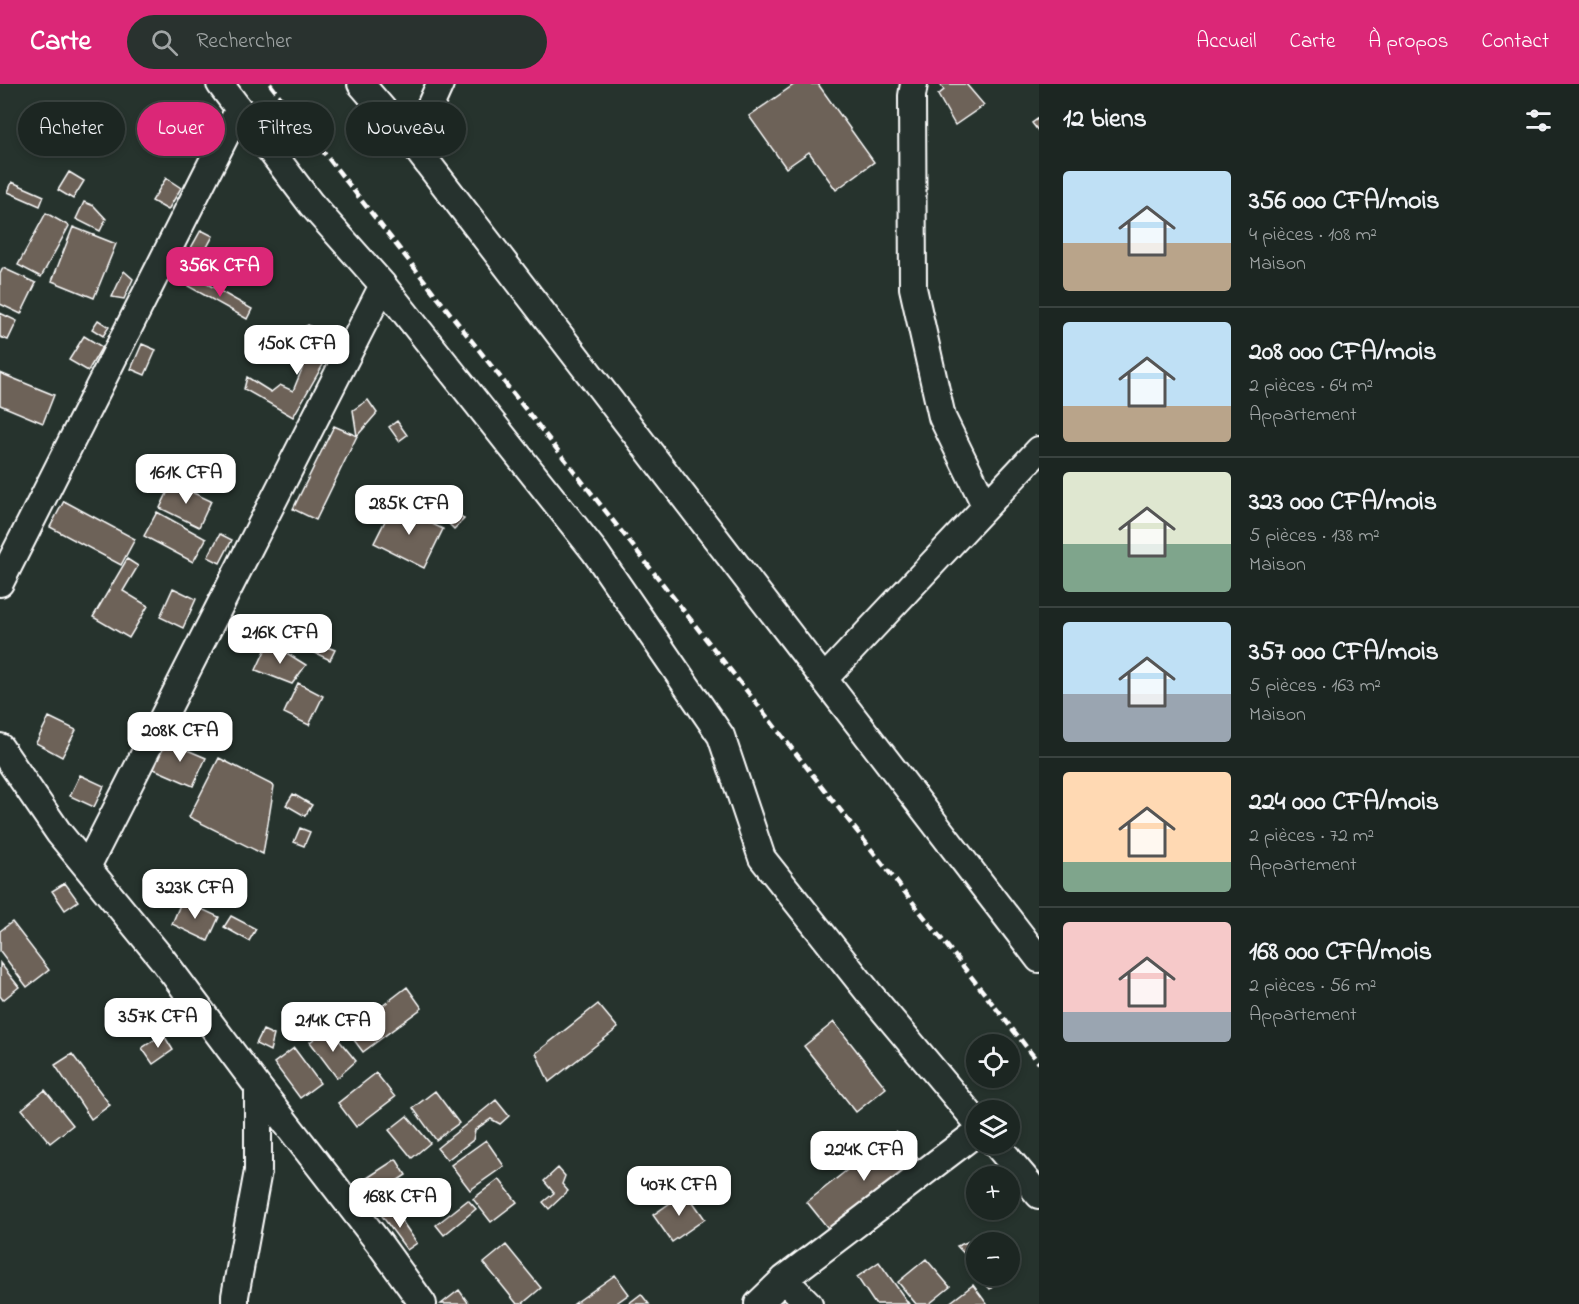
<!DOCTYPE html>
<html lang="fr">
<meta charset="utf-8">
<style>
:root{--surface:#1c2622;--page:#29322f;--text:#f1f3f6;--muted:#a0a5a5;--line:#3a4340;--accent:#db2777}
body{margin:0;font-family:"Indie Flower",sans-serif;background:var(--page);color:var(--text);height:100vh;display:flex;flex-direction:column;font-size:22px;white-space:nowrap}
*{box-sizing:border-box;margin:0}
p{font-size:20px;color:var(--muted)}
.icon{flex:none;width:33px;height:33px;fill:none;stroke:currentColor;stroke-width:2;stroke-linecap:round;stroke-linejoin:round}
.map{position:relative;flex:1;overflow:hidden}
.details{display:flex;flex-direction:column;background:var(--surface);width:540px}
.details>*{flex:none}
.banner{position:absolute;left:18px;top:18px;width:570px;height:54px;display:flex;gap:12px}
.fabs{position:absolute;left:966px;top:950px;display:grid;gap:12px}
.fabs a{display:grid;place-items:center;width:54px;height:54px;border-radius:50%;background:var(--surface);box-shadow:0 3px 9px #0003,0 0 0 2px var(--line);font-size:30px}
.price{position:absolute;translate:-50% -51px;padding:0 14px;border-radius:12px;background:#fff;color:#222;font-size:20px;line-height:39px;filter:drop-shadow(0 2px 3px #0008)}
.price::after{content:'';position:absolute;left:50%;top:36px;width:18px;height:14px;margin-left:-9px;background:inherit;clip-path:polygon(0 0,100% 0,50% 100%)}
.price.selected{background:var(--accent);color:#fff}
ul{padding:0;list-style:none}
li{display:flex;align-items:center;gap:18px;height:150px;padding:0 24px}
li+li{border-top:2px solid var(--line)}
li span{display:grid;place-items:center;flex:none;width:168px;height:120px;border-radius:6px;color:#555}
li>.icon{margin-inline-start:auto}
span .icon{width:72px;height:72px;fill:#fffc;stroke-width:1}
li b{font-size:26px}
h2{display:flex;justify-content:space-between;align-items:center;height:72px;padding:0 24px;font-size:26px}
.chip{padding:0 21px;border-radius:27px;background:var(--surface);box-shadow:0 3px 9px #0003,0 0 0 2px var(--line);font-size:21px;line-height:54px}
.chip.selected{background:var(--accent);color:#fff}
header{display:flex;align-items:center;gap:36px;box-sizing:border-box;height:84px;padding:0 30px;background:var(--accent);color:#fff}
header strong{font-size:28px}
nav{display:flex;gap:33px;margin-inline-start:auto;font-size:21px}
.search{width:420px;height:54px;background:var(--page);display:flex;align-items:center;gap:15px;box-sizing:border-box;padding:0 21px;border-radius:33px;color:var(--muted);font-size:22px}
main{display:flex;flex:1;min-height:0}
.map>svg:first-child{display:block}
</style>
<header>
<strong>Carte</strong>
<div class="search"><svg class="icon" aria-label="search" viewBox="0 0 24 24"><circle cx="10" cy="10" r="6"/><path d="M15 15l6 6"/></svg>Rechercher</div>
<nav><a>Accueil</a><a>Carte</a><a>À propos</a><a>Contact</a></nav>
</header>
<main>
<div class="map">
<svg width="1039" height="1220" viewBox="0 0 1039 1220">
<rect width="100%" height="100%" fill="#26332d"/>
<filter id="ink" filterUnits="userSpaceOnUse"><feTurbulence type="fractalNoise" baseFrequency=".0167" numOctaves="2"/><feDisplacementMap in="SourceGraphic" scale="12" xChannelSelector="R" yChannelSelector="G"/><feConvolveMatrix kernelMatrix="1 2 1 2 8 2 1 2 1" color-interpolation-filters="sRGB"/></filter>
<g filter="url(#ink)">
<path fill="#6d6258" stroke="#fff" stroke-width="1.5" d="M 795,0 L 818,0 L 874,78 L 836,106 L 809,68 L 786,84 L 749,32 Z
M 940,0 L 966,0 L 984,21 L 955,41 L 938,11 L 944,6 Z
M 1039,34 L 1039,48 L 1032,39 Z
M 69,88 L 84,97 L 73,115 L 58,106 Z
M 166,94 L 181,104 L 168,126 L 152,117 Z
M 12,98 L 44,112 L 40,122 L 8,108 Z
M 84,118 L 94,122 L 106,135 L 100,147 L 76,135 Z
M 46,129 L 69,142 L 41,193 L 18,181 Z
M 73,143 L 116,160 L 94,214 L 52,197 Z
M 201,146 L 213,152 L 193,189 L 181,182 Z
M 3,184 L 36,199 L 21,230 L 0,220 L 0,190 Z
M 124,187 L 133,195 L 124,215 L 112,213 Z
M 193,192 L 252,225 L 247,235 L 188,202 Z
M 0,229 L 17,237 L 8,256 L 0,253 Z
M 98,236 L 109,243 L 103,252 L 92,245 Z
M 308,241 L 336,258 L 293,333 L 244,305 L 247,293 L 271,308 L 280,301 L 293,307 L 313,258 L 300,245 Z
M 84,252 L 102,263 L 88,287 L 69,276 Z
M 142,260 L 156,266 L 145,291 L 131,285 Z
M 0,289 L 54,311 L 43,339 L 0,321 Z
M 368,316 L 377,329 L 357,352 L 353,326 Z
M 397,337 L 407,351 L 399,357 L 389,343 Z
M 334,342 L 357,352 L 316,436 L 293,425 Z
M 172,399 L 211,417 L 199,443 L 160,424 Z
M 441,412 L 464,435 L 454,445 L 431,422 Z
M 64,417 L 135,455 L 121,481 L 50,443 Z
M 393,421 L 443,445 L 424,484 L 374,459 Z
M 157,428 L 206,455 L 193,478 L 144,452 Z
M 220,450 L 232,456 L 220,479 L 208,473 Z
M 127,475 L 138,482 L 123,507 L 148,522 L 129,554 L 93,533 Z
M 173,504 L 196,515 L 183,544 L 160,533 Z
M 269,558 L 306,581 L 292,600 L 256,586 Z
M 317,559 L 335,566 L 330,576 L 313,568 Z
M 298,599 L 323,612 L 309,641 L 284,629 Z
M 49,633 L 76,646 L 62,673 L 36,659 Z
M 166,657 L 206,674 L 193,702 L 154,685 Z
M 219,674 L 274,702 L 263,770 L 189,733 Z
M 80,691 L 104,702 L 94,723 L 70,712 Z
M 293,710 L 312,721 L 305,732 L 286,721 Z
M 300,744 L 310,748 L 304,762 L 294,758 Z
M 65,799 L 78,817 L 65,826 L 52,807 Z
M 182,816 L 219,833 L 208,857 L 172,840 Z
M 231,832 L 256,845 L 249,857 L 224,843 Z
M 12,838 L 49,886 L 27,903 L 0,867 L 0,847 Z
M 0,879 L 19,903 L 3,916 L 0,912 Z
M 407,903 L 422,924 L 363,968 L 339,936 L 355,925 L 364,936 Z
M 598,920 L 618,944 L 549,998 L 536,969 Z
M 834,938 L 886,1004 L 856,1028 L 804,962 Z
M 329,944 L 356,977 L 337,994 L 310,958 Z
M 263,946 L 274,951 L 270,967 L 256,960 Z
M 163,950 L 173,966 L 153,980 L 142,964 Z
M 294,964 L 320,999 L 300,1014 L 274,979 Z
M 72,970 L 110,1021 L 91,1035 L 55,981 Z
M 376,989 L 395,1013 L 356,1043 L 338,1019 Z
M 45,1006 L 73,1041 L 50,1059 L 22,1025 Z
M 435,1007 L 459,1039 L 436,1056 L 413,1024 Z
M 496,1016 L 509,1032 L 500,1040 L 491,1035 L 475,1046 L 473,1056 L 447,1076 L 437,1064 Z
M 407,1032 L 430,1059 L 412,1074 L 389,1046 Z
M 896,1047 L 920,1077 L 831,1148 L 807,1118 Z
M 486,1056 L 504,1082 L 470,1106 L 451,1081 Z
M 396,1075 L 406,1091 L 377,1110 L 367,1094 Z
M 558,1084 L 565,1092 L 562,1100 L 568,1107 L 549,1125 L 543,1118 L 554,1109 L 544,1097 Z
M 499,1095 L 517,1118 L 491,1138 L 473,1115 Z
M 686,1108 L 705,1135 L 672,1158 L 653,1131 Z
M 468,1116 L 476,1125 L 444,1151 L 436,1141 Z
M 393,1124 L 417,1159 L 407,1166 L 382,1132 Z
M 980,1153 L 985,1158 L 976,1158 L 976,1182 L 957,1162 Z
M 506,1161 L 541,1204 L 522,1220 L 517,1220 L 484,1179 Z
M 926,1175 L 950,1203 L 929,1220 L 916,1220 L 898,1198 Z
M 879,1178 L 909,1220 L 875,1220 L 857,1193 Z
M 615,1191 L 629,1210 L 615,1220 L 574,1220 Z
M 978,1191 L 1006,1191 L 990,1205 Z
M 973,1201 L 987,1220 L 948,1220 Z
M 459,1206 L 469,1220 L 441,1220 Z
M 641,1210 L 649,1220 L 628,1220 Z"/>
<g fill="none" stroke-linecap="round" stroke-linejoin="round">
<defs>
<path id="street" d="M 220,0 L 311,120 L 383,201 L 595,468 L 721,652 L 762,774 L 869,909 L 976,1037
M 361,0 L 413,60 L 1039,875
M 914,0 L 912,12 L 913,204 L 942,333 L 985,421
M 413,60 L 440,0
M 0,499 L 239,25
M 824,595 L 1039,366
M 0,663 L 59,749 L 163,876 L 258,1003 L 379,1159 L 423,1220
M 87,783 L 383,201
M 995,1059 L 1039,1111
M 784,1195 L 809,1220
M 235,1220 L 235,1212 L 258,1087 L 258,1003
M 758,1220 L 784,1195 L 976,1049"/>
</defs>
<use href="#street" stroke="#fff" stroke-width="30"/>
<use href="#street" stroke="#26332d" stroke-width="26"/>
<path stroke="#fff" stroke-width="4.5" stroke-dasharray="9 4.5" stroke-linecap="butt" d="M 270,0 L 1039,979"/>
</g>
</g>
</svg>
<div class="fabs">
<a><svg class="icon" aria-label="locate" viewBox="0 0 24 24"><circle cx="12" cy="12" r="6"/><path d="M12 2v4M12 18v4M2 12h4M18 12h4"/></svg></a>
<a><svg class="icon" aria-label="layers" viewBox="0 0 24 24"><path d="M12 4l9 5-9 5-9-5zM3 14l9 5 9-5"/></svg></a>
<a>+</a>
<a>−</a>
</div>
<b class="price selected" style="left:220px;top:214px">356K CFA</b>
<b class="price" style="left:297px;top:292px">150K CFA</b>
<b class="price" style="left:186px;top:421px">161K CFA</b>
<b class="price" style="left:409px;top:452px">285K CFA</b>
<b class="price" style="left:280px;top:581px">216K CFA</b>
<b class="price" style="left:180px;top:679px">208K CFA</b>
<b class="price" style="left:195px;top:836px">323K CFA</b>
<b class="price" style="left:158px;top:965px">357K CFA</b>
<b class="price" style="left:333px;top:969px">214K CFA</b>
<b class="price" style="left:864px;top:1098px">224K CFA</b>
<b class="price" style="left:679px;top:1133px">407K CFA</b>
<b class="price" style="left:400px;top:1145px">168K CFA</b>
<div class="banner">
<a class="chip">Acheter</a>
<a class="chip selected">Louer</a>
<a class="chip">Filtres</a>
<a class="chip">Nouveau</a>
</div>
</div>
<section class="details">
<h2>12 biens<svg class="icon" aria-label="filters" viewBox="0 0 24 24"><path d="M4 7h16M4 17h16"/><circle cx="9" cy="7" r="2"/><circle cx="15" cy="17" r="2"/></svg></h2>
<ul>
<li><span style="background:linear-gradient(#bfe0f5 60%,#b9a48a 0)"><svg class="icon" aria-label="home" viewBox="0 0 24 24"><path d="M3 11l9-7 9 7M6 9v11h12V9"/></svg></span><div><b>356 000 CFA/mois</b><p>4 pièces · 108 m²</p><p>Maison</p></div></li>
<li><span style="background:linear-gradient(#bfe0f5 70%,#b9a48a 0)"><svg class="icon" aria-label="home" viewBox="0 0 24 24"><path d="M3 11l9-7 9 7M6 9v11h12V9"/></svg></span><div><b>208 000 CFA/mois</b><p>2 pièces · 64 m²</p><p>Appartement</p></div></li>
<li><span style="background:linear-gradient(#dfe7d0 60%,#7fa58c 0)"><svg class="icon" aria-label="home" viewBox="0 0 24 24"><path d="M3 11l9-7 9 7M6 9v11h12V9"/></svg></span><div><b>323 000 CFA/mois</b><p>5 pièces · 138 m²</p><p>Maison</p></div></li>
<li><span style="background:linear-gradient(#bfe0f5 60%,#9aa5b1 0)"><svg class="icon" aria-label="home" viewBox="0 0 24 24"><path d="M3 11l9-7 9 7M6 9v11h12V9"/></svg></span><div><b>357 000 CFA/mois</b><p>5 pièces · 163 m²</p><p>Maison</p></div></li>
<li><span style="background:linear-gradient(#ffd9b3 75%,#7fa58c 0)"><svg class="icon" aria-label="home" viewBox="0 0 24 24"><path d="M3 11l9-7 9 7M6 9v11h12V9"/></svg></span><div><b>224 000 CFA/mois</b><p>2 pièces · 72 m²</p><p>Appartement</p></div></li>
<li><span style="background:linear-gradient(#f6c9c9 75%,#9aa5b1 0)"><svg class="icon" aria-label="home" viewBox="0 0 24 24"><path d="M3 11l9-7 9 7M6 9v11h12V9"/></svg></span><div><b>168 000 CFA/mois</b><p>2 pièces · 56 m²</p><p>Appartement</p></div></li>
</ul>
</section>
</main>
